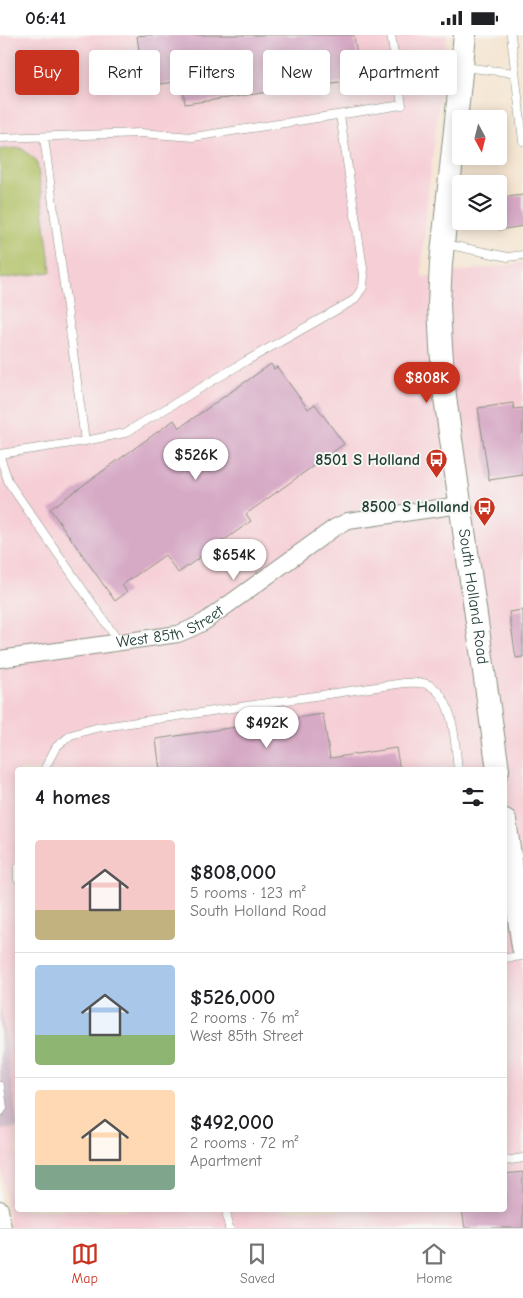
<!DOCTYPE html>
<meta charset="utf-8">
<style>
:root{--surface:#fff;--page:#f6f6f6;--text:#202124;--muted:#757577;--line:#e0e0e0;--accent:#c8321e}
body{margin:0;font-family:"Comic Neue",sans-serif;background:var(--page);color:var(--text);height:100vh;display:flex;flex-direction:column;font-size:19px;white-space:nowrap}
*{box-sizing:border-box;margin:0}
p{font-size:16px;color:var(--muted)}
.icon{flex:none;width:28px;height:28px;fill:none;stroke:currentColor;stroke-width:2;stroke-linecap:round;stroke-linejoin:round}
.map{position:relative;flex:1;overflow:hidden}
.side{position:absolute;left:15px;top:732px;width:492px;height:445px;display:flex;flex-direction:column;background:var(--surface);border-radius:5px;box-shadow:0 2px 12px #0003}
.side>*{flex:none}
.hud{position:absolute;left:15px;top:15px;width:494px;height:45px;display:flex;gap:10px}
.needle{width:32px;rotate:173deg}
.controls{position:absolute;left:452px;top:75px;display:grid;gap:10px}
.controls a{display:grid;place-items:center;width:55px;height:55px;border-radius:5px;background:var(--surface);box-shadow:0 2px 12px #0003;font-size:25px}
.price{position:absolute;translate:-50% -42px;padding:0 11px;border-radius:18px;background:#fff;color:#222;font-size:16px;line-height:32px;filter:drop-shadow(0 1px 2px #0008)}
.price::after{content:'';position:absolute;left:50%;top:30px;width:15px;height:11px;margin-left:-8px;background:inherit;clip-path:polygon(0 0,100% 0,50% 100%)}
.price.on{background:var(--accent);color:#fff}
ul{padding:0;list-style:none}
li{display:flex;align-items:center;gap:15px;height:125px;padding:0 20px}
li+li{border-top:1px solid var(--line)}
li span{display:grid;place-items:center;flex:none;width:140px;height:100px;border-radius:5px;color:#555}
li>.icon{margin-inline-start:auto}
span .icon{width:60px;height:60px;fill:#fffc;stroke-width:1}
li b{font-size:21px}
h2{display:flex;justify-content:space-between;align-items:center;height:60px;padding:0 20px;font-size:21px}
.tag{padding:0 18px;border-radius:5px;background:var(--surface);box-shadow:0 2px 12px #0003;font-size:18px;line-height:45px}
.tag.on{background:var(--accent);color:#fff}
.status{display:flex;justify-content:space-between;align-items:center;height:35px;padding:0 25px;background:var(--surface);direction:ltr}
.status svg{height:14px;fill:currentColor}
.tabs{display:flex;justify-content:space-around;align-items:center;height:70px;border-top:1px solid var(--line);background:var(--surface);font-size:14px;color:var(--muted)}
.tabs a{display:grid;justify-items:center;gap:2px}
.tabs .on{color:var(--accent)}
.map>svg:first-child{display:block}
</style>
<div class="status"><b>06:41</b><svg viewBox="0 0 49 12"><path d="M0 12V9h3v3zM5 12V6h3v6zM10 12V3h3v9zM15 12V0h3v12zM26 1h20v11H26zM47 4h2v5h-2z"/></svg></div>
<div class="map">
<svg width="523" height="1193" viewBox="0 0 523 1193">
<rect width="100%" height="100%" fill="#f6f6f2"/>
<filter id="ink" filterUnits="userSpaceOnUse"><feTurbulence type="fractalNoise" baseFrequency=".02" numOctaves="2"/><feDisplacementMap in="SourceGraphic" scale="10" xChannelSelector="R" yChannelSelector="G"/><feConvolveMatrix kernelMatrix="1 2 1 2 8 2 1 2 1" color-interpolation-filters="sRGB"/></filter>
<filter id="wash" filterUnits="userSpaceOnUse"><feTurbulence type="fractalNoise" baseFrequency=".0096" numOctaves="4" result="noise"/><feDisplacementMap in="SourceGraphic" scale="20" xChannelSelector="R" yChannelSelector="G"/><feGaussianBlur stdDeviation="1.12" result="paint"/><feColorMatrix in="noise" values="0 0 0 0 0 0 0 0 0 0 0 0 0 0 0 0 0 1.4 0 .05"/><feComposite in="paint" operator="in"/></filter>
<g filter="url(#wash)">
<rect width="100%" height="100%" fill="#f5e5d1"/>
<path fill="#f6cfd6" d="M 0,0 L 447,0 L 427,167 L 422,231 L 422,242 L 523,228 L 523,1193 L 10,1193 L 0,1124 L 0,1095 L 17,1093 L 18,1175 L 505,1175 L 505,735 L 18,735 L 17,1092 L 0,967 Z"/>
<path fill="#d1bdc9" d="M 0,967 L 18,1092 L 17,1093 L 0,1095 Z"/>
<path fill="#afbf62" stroke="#677e4b" d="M 21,113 L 37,126 L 51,237 L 0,244 L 0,114 Z"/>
<g id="blocks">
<path fill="#d6a9c5" d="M 146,0 L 354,0 L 360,44 L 185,69 L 182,46 L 144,51 L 137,1 Z
M 523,160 L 523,191 L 499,195 L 499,163 Z
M 271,329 L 274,334 L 277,332 L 308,374 L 315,369 L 344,409 L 246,479 L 251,486 L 178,538 L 165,520 L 122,550 L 127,557 L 115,566 L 50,474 L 174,385 L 179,393 Z
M 513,368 L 514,374 L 523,373 L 523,440 L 489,445 L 478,373 Z
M 523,575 L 523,622 L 516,623 L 509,577 Z
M 323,679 L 330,723 L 396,713 L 400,735 L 160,735 L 156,704 Z
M 523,1137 L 523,1193 L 465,1193 L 462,1175 L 505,1175 L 505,1139 Z"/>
</g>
</g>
<g filter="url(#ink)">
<use href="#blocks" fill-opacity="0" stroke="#8a9182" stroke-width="1"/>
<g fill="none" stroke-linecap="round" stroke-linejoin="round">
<defs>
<path id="service" d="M 511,0 L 523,106
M 463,32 L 515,38
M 44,102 L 85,406
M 0,103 L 140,98 L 193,102 L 402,70 L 391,0
M 445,209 L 508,222 L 523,220
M 0,419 L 85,406 L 125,398 L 246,326 L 354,265 L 363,252 L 364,240 L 340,80
M 0,422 L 9,448 L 119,607
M 44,735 L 56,712 L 71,700 L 96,693 L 404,648 C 412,648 424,646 431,651 C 455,666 455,710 458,735
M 18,833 L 18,844
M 505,923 L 523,921
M 0,1051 L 3,1073 L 0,1077
M 505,1126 L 523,1123
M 226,1175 L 229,1193"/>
<g id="minor">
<path id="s1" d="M 0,624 L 178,599 L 190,594 L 204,587 L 334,493 L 348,486 L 460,470"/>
<path d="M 0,1174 L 3,1193"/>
</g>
<g id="secondary">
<path id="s2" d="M 465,0 L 441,228 L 439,269 L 441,312 L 445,362 L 498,735"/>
<path d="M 505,785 L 523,912"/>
</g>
</defs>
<use href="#service" stroke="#8a9182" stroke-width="9"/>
<use href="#minor" stroke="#8a9182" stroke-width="18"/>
<use href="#secondary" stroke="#8a9182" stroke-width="24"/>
<use href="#service" stroke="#fff" stroke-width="8"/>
<use href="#minor" stroke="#fff" stroke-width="16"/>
<use href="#secondary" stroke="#fff" stroke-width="22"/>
</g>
</g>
<defs>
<symbol id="bus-pin" viewBox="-11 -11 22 30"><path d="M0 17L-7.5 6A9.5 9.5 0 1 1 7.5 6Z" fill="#c8321e" stroke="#f6f6f2"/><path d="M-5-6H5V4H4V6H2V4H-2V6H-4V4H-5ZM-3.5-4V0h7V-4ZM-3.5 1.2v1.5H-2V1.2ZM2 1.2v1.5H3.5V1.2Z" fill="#fff"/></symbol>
</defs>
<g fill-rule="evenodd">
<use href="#bus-pin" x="424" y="412" width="25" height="34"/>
<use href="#bus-pin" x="472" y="460" width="25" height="34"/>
</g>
<g text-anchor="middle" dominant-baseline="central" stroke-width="4" stroke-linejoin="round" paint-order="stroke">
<g font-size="16" font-weight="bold" fill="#1f3d34" stroke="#f6f6f2" text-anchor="end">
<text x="420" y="425">8501 S Holland</text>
<text x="469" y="472">8500 S Holland</text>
</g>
<g font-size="16" fill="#1f3d34" stroke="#f6f6f2">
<text stroke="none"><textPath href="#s2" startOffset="565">South Holland Road</textPath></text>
<text stroke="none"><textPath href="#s1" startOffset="174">West 85th Street</textPath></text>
</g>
</g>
</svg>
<div class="controls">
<a><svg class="needle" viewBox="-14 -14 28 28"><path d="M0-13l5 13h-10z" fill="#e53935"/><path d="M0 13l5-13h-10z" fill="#757577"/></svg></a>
<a><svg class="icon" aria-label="layers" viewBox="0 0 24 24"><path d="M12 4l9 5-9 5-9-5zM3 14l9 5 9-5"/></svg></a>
</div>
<b class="price on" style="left:427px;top:369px">$808K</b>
<b class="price" style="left:196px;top:446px">$526K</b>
<b class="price" style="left:234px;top:546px">$654K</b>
<b class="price" style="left:267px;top:714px">$492K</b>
<div class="hud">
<a class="tag on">Buy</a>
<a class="tag">Rent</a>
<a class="tag">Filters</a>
<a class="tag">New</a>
<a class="tag">Apartment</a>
</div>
<section class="side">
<h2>4 homes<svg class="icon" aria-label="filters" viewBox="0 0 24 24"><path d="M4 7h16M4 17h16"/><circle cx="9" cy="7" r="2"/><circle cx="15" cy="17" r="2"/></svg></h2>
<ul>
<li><span style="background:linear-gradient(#f6c9c9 70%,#c2b280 0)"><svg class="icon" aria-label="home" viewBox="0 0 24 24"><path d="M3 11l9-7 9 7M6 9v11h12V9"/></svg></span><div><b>$808,000</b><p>5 rooms · 123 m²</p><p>South Holland Road</p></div></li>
<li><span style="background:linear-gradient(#a9c7e8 70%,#8fb573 0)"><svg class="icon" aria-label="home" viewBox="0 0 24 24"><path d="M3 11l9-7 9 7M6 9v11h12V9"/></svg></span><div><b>$526,000</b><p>2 rooms · 76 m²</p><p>West 85th Street</p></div></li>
<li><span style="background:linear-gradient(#ffd9b3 75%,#7fa58c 0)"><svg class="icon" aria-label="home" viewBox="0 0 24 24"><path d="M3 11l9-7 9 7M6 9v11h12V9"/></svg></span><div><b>$492,000</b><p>2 rooms · 72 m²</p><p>Apartment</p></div></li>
</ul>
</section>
</div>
<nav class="tabs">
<a class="on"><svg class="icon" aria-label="map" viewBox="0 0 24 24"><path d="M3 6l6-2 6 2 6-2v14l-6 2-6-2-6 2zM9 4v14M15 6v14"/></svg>Map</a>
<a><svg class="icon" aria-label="saved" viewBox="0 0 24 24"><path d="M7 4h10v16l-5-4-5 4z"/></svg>Saved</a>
<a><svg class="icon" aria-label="home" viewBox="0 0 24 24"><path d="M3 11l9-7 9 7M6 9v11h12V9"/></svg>Home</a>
</nav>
